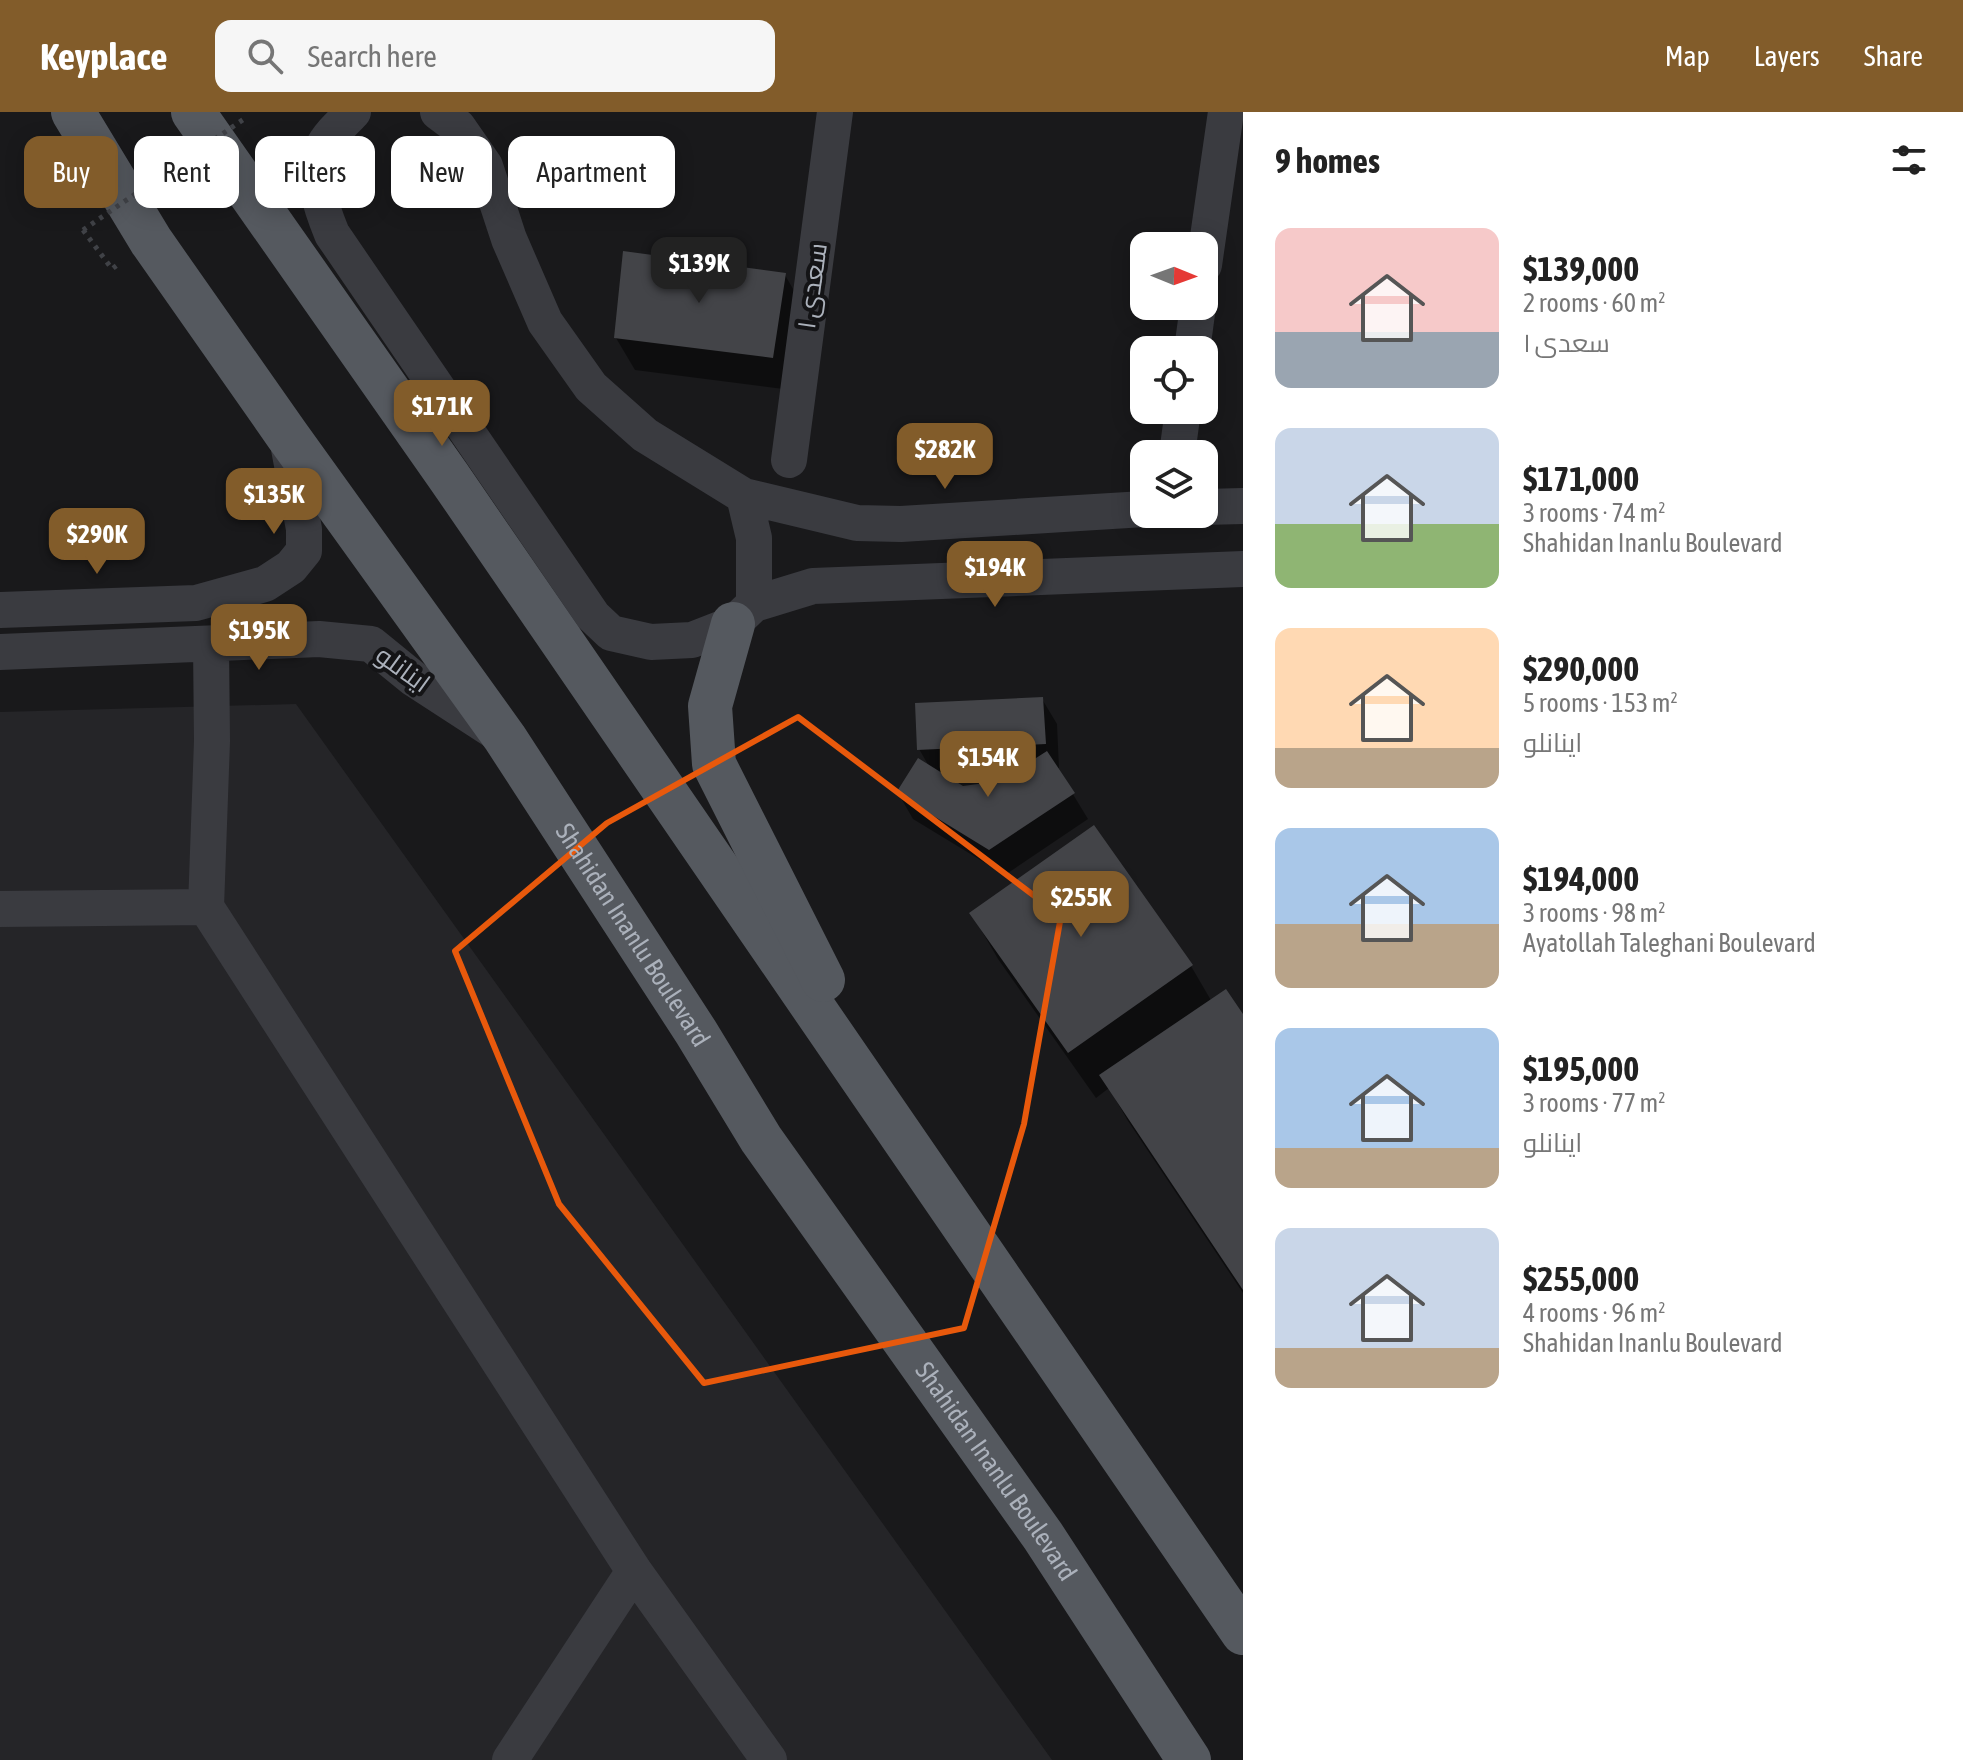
<!DOCTYPE html>
<meta charset="utf-8">
<style>
:root{--surface:#fff;--page:#f6f6f6;--text:#222;--muted:#767676;--accent:#825c2a}
body{margin:0;font-family:"Asap Condensed",Cairo,sans-serif;background:var(--page);color:var(--text);height:100vh;display:flex;flex-direction:column;font-size:30px;white-space:nowrap}
*{box-sizing:border-box;margin:0}
p{font-size:26px;color:var(--muted)}
.icon{flex:none;width:44px;height:44px;fill:none;stroke:currentColor;stroke-width:2;stroke-linecap:round;stroke-linejoin:round}
.map{position:relative;flex:1;overflow:hidden}
.sheet{display:flex;flex-direction:column;background:var(--surface);width:720px}
.sheet>*{flex:none}
.guide{position:absolute;left:24px;top:24px;width:760px;height:72px;display:flex;gap:16px}
.needle{width:52px;rotate:91deg}
.tools{position:absolute;left:1130px;top:120px;display:grid;gap:16px}
.tools a{display:grid;place-items:center;width:88px;height:88px;border-radius:16px;background:var(--surface);box-shadow:0 4px 20px #0003;font-size:40px}
.price{position:absolute;translate:-50% -68px;padding:0 18px;border-radius:16px;background:var(--accent);color:#fff;font-size:26px;line-height:52px;filter:drop-shadow(0 2px 4px #0008)}
.price::after{content:'';position:absolute;left:50%;top:48px;width:24px;height:18px;margin-left:-12px;background:inherit;clip-path:polygon(0 0,100% 0,50% 100%)}
.price.on{background:#222;color:#fff}
ul{padding:0;list-style:none}
li{display:flex;align-items:center;gap:24px;height:200px;padding:0 32px}
li span{display:grid;place-items:center;flex:none;width:224px;height:160px;border-radius:16px;color:#555}
li>.icon{margin-inline-start:auto}
span .icon{width:96px;height:96px;fill:#fffc;stroke-width:1}
li b{font-size:34px}
h2{display:flex;justify-content:space-between;align-items:center;height:96px;padding:0 32px;font-size:34px}
.chip{padding:0 28px;border-radius:16px;background:var(--surface);box-shadow:0 4px 20px #0003;font-size:28px;line-height:72px}
.chip.on{background:var(--accent);color:#fff}
header{display:flex;align-items:center;gap:48px;box-sizing:border-box;height:112px;padding:0 40px;background:var(--accent);color:#fff}
header strong{font-size:38px}
nav{display:flex;gap:44px;margin-inline-start:auto;font-size:28px}
.search{width:560px;height:72px;background:var(--page);display:flex;align-items:center;gap:20px;box-sizing:border-box;padding:0 28px;border-radius:16px;color:var(--muted);font-size:30px}
main{display:flex;flex:1;min-height:0}
.map>svg:first-child{display:block}
</style>
<header>
<strong>Keyplace</strong>
<div class="search"><svg class="icon" aria-label="search" viewBox="0 0 24 24"><circle cx="10" cy="10" r="6"/><path d="M15 15l6 6"/></svg>Search here</div>
<nav><a>Map</a><a>Layers</a><a>Share</a></nav>
</header>
<main>
<div class="map">
<svg width="1243" height="1648" viewBox="0 0 1243 1648">
<rect width="100%" height="100%" fill="#19191b"/>
<path fill="#252528" d="M 296,592 L 1052,1648 L 0,1648 L 0,600 Z"/>
<path fill="#0007" fill-rule="evenodd" d="M 785,163 L 804,196 L 791,278 L 635,258 L 616,226 Z
M 1042,587 L 1057,612 L 1059,656 L 1057,656 L 1088,707 L 1005,763 L 913,707 L 898,681 L 930,656 L 919,637 ZM 1021,658 L 1001,671 L 962,676 L 940,662 Z
M 972,802 L 1191,854 L 1212,890 L 1243,906 L 1243,1181 L 1128,1009 L 1109,976 L 1096,986 L 998,847 Z"/>
<path fill="#434448" d="M 623,139 L 786,161 L 773,246 L 614,226 Z
M 1043,585 L 1046,632 L 917,638 L 915,591 Z
M 1047,639 L 1075,681 L 989,738 L 896,681 L 918,646 L 963,674 L 1000,669 Z
M 1094,713 L 1193,853 L 1068,941 L 969,801 Z
M 1226,877 L 1243,902 L 1243,1178 L 1099,963 Z"/>
<g fill="none" stroke-linecap="round" stroke-linejoin="round">
<path stroke="#404247" stroke-width="5" stroke-dasharray="4 6" stroke-linecap="butt" d="M 83,118 L 112,157 L 121,150"/>
<path stroke="#3a3b40" stroke-width="36" d="M 353,0 C 344,10 329,22 323,35 C 309,63 321,95 332,122 L 593,504 L 611,521 L 651,530 L 692,528 L 733,512 L 754,492 L 813,474 L 1243,457
M 438,0 L 458,15 L 485,54 L 509,127 L 545,210 L 591,275 L 645,323 L 744,384 L 857,411 L 901,412 L 1144,397
M 1204,153 L 1226,0
M 1192,238 L 1198,194
M 1177,342 L 1183,298
M 789,348 L 835,0
M 744,384 L 754,426 L 754,492
M 1204,395 L 1243,394
M 0,498 L 196,491 L 265,472 L 291,455 L 304,439 L 304,417 L 287,326
M 0,540 L 319,527 L 371,532 L 414,567 L 494,619
M 206,795 L 212,629 L 211,532
M 0,797 L 206,795 L 634,1459 L 769,1648
M 510,1648 L 634,1459"/>
<g stroke="#55595f" stroke-width="44">
<path id="s1" d="M 73,0 L 151,129 L 287,323 L 505,626 L 696,920 L 761,1027 L 1043,1424 L 1189,1648"/>
<path d="M 193,0 L 449,365 L 1243,1521"/>
<path d="M 733,512 L 710,594 L 714,652 L 823,868"/>
</g>
<path stroke="#404247" stroke-width="5" stroke-dasharray="4 6" stroke-linecap="butt" d="M 83,118 L 244,7"/>
</g>
<path fill="none" stroke="#e8590c" stroke-width="6" stroke-linejoin="round" d="M 798,605 L 1061,804 L 1024,1012 L 964,1216 L 704,1271 L 559,1092 L 455,839 L 607,711 Z"/>
<g text-anchor="middle" dominant-baseline="central" stroke-width="8" stroke-linejoin="round" paint-order="stroke">
<g font-size="26" fill="#abb1bb" stroke="#141416">
<text transform="translate(812 174) rotate(-82)">سعدی ۱</text>
<text transform="translate(403 557) rotate(36)">اینانلو</text>
<text stroke="none"><textPath href="#s1" startOffset="996">Shahidan Inanlu Boulevard</textPath></text>
<text stroke="none"><textPath href="#s1" startOffset="1644">Shahidan Inanlu Boulevard</textPath></text>
</g>
</g>
</svg>
<div class="tools">
<a><svg class="needle" viewBox="-14 -14 28 28"><path d="M0-13l5 13h-10z" fill="#e53935"/><path d="M0 13l5-13h-10z" fill="#767676"/></svg></a>
<a><svg class="icon" aria-label="locate" viewBox="0 0 24 24"><circle cx="12" cy="12" r="6"/><path d="M12 2v4M12 18v4M2 12h4M18 12h4"/></svg></a>
<a><svg class="icon" aria-label="layers" viewBox="0 0 24 24"><path d="M12 4l9 5-9 5-9-5zM3 14l9 5 9-5"/></svg></a>
</div>
<b class="price on" style="left:699px;top:193px">$139K</b>
<b class="price" style="left:442px;top:336px">$171K</b>
<b class="price" style="left:945px;top:379px">$282K</b>
<b class="price" style="left:274px;top:424px">$135K</b>
<b class="price" style="left:97px;top:464px">$290K</b>
<b class="price" style="left:995px;top:497px">$194K</b>
<b class="price" style="left:259px;top:560px">$195K</b>
<b class="price" style="left:988px;top:687px">$154K</b>
<b class="price" style="left:1081px;top:827px">$255K</b>
<div class="guide">
<a class="chip on">Buy</a>
<a class="chip">Rent</a>
<a class="chip">Filters</a>
<a class="chip">New</a>
<a class="chip">Apartment</a>
</div>
</div>
<section class="sheet">
<h2>9 homes<svg class="icon" aria-label="filters" viewBox="0 0 24 24"><path d="M4 7h16M4 17h16"/><circle cx="9" cy="7" r="2"/><circle cx="15" cy="17" r="2"/></svg></h2>
<ul>
<li><span style="background:linear-gradient(#f6c9c9 65%,#9aa5b1 0)"><svg class="icon" aria-label="home" viewBox="0 0 24 24"><path d="M3 11l9-7 9 7M6 9v11h12V9"/></svg></span><div><b>$139,000</b><p>2 rooms · 60 m²</p><p>سعدی ۱</p></div></li>
<li><span style="background:linear-gradient(#c9d6e8 60%,#8fb573 0)"><svg class="icon" aria-label="home" viewBox="0 0 24 24"><path d="M3 11l9-7 9 7M6 9v11h12V9"/></svg></span><div><b>$171,000</b><p>3 rooms · 74 m²</p><p>Shahidan Inanlu Boulevard</p></div></li>
<li><span style="background:linear-gradient(#ffd9b3 75%,#b9a48a 0)"><svg class="icon" aria-label="home" viewBox="0 0 24 24"><path d="M3 11l9-7 9 7M6 9v11h12V9"/></svg></span><div><b>$290,000</b><p>5 rooms · 153 m²</p><p>اینانلو</p></div></li>
<li><span style="background:linear-gradient(#a9c7e8 60%,#b9a48a 0)"><svg class="icon" aria-label="home" viewBox="0 0 24 24"><path d="M3 11l9-7 9 7M6 9v11h12V9"/></svg></span><div><b>$194,000</b><p>3 rooms · 98 m²</p><p>Ayatollah Taleghani Boulevard</p></div></li>
<li><span style="background:linear-gradient(#a9c7e8 75%,#b9a48a 0)"><svg class="icon" aria-label="home" viewBox="0 0 24 24"><path d="M3 11l9-7 9 7M6 9v11h12V9"/></svg></span><div><b>$195,000</b><p>3 rooms · 77 m²</p><p>اینانلو</p></div></li>
<li><span style="background:linear-gradient(#c9d6e8 75%,#b9a48a 0)"><svg class="icon" aria-label="home" viewBox="0 0 24 24"><path d="M3 11l9-7 9 7M6 9v11h12V9"/></svg></span><div><b>$255,000</b><p>4 rooms · 96 m²</p><p>Shahidan Inanlu Boulevard</p></div></li>
</ul>
</section>
</main>
